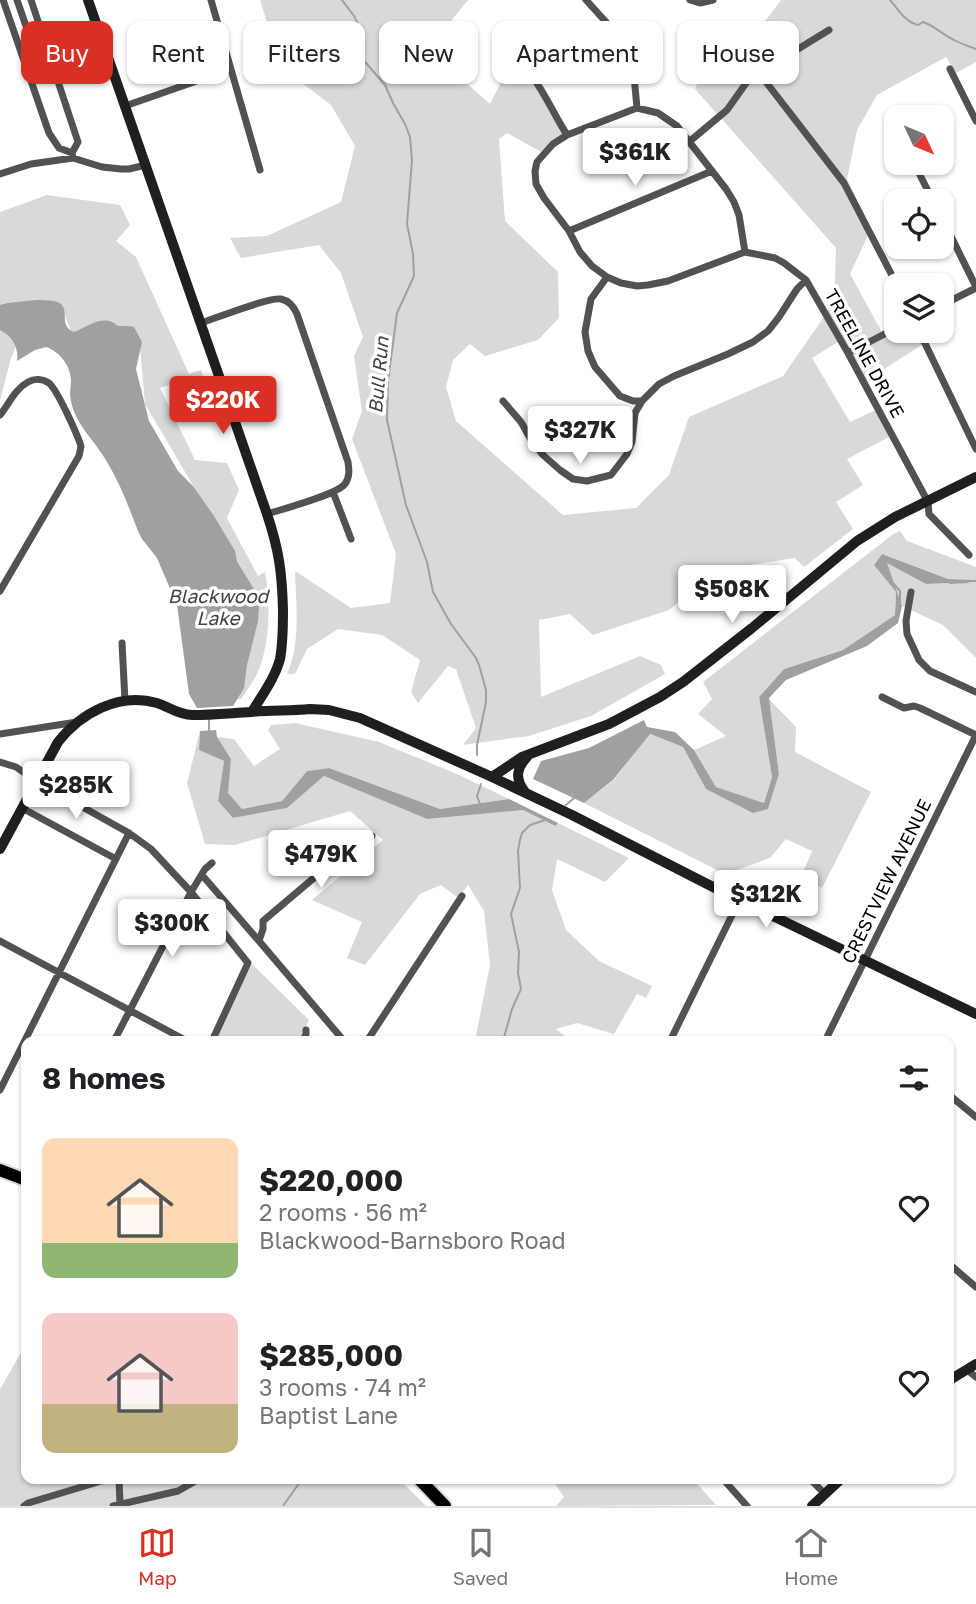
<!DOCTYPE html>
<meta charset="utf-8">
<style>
:root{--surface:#fff;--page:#f2f2f2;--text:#202124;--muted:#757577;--line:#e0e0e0;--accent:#d93025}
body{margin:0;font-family:"Golos Text",sans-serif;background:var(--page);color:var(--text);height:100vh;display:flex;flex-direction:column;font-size:26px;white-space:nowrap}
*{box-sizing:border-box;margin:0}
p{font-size:23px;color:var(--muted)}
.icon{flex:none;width:38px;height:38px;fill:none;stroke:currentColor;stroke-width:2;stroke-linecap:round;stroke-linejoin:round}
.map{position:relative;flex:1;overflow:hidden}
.side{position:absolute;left:21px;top:1036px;width:933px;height:448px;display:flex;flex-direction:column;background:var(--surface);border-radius:14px;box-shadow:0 2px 5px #0004}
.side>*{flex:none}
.banner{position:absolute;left:21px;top:21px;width:934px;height:63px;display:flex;gap:14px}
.needle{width:46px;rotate:134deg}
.fabs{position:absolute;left:884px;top:105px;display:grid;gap:14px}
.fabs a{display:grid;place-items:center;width:70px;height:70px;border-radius:14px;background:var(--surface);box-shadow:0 2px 5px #0004;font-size:35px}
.price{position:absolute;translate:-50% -60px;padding:0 16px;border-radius:7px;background:#fff;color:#222;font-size:23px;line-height:46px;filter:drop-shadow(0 2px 4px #0008)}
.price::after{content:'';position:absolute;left:50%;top:42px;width:21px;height:16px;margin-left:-10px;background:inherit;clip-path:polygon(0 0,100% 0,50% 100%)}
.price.on{background:var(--accent);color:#fff}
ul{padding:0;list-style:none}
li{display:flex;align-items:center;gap:21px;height:175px;padding:0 21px}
li span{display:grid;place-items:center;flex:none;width:196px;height:140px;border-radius:14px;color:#555}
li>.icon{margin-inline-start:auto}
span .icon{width:84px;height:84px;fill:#fffc;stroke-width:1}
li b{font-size:30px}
h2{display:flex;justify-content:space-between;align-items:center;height:84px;padding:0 21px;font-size:30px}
.pill{padding:0 24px;border-radius:14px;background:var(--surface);box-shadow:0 2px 5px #0004;font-size:24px;line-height:63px}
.pill.on{background:var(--accent);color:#fff}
.tabs{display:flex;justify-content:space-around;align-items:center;height:98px;border-top:2px solid var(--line);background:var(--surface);font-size:19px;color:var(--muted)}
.tabs a{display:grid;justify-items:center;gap:4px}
.tabs .on{color:var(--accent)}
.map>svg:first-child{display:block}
</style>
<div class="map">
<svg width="976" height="1506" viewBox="0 0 976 1506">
<rect width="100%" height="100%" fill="#fff"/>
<path fill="#d9d9d9" d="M 260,0 L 468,0 L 443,31 L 442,62 L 490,104 L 509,66 L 547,95 L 565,134 L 541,152 L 507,133 L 499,139 L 505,221 L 558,272 L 559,318 L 538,340 L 485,356 L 470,344 L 453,360 L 446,387 L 456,421 L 563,515 L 636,508 L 669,475 L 689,417 L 783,376 L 828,311 L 835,281 L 836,248 L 695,89 L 703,70 L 694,59 L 766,20 L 781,0 L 976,0 L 976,62 L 956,73 L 946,57 L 877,95 L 857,130 L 847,179 L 871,229 L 850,274 L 884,336 L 896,330 L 921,331 L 926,342 L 866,381 L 843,339 L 812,358 L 850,422 L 880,408 L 893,435 L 847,459 L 863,485 L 836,502 L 853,529 L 804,567 L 795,558 L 717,570 L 669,610 L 593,635 L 570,614 L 539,620 L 541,697 L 640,656 L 661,665 L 665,674 L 591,716 L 529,736 L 463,745 L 476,728 L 456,669 L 448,666 L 418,703 L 411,692 L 420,660 L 382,635 L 338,629 L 307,649 L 295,674 L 287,674 C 301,642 296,605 295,571 L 351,608 L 390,603 L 396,554 L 352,439 L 362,411 L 354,356 L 363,337 L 341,273 L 319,245 L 241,258 L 230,238 L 267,236 L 341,202 L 355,146 L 331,105 L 281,67 Z
M 47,195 L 120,205 L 130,225 L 116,241 L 136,257 L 189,374 L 201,370 L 212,403 L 206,403 L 178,382 L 160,388 L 195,460 L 227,463 L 239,490 L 227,518 L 258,576 L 265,572 C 271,602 270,649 256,676 C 252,684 246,691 241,699 L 235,699 L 257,594 L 145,404 L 139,336 L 98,326 L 72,333 L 60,304 L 35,301 L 11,358 L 0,401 L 0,212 Z
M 900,531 L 907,541 L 976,567 L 976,580 L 948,579 L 882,554 L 874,565 L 896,592 L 895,615 L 843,650 L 784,669 L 759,697 L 772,777 L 764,803 L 716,787 L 694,750 L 726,736 L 698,714 L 712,699 L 703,682 L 892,535 Z
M 886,562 L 926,584 L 976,582 L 976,658 L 943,625 L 902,606 Z
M 769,699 L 796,727 L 795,752 L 871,792 L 822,888 L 801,877 L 812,851 L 786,839 L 770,858 L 725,874 L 584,803 L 614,780 L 649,734 L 683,747 L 706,789 L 768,809 L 779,774 Z
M 295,723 L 379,742 L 457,774 L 509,799 L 440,809 L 329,768 L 307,771 L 282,801 L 242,809 L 227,793 L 231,759 L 217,737 L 234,739 L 254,766 L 280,749 L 268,730 L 271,725 Z
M 200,731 L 199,750 L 224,761 L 218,801 L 233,818 L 287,808 L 324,776 L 427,819 L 523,810 L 554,826 L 558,823 L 629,858 L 605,882 L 557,859 L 552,890 L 566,930 L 599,961 L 652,986 L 646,998 L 637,994 L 614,1034 L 577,1023 L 556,1029 L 571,1041 L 475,1041 L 490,965 L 484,911 L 468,885 L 458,898 L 441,885 L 420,894 L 365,965 L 347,958 L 362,922 L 312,900 L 383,840 L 350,811 L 235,845 L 205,844 L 187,783 Z
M 252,964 L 309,1020 L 299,1041 L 213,1041 Z
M 26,1344 L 26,1479 L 399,1479 L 426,1506 L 0,1506 L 0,1389 Z
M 549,1479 L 693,1479 L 716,1505 L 556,1506 L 564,1497 L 553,1481 Z"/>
<path fill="#a0a0a0" d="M 36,300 C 42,300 49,300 54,301 C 74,305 56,325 74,332 C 89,326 104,313 118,326 L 128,326 L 134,327 L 142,342 L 136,369 L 149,421 L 178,471 L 193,486 L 214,516 L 235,551 L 237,561 L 257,594 L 259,606 L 258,621 L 247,665 L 244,688 L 233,706 L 197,708 L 189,694 L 177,605 L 157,558 L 142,539 L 138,531 C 129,508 120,483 107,462 C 96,442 75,424 71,401 C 69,394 71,387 71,380 C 70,365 60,352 46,347 L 35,350 L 17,361 C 19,347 12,336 0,330 L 0,305 L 8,303 Z
M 882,554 L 948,579 L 976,580 L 976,582 L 926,584 L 887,563 L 902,606 L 898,623 L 867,646 L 786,680 L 769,698 L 779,774 L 768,809 L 753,813 L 706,789 L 683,747 L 650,734 L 613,780 L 584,803 L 533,779 L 541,761 L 589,748 L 644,720 L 647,727 L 675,732 L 694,750 L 716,787 L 764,803 L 772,777 L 759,697 L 784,669 L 843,650 L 895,615 L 896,592 L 874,565 Z
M 216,730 L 217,737 L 231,759 L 228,793 L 242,809 L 282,801 L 307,771 L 329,768 L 440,809 L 509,799 L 558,823 L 555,826 L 523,810 L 427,819 L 324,776 L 287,808 L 233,818 L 218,801 L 224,761 L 199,750 L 200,731 Z"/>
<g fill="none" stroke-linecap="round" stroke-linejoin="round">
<path stroke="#a0a0a0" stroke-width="2" d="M 342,0 L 354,16 L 360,28 L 358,47 L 360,56 L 385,85 L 393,103 L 405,124 L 410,137 L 412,160 L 407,224 L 413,254 L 414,276 L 397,313 L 388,381 L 387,420 L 406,505 L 427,562 L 433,592 L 451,624 L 476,658 L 479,665 L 486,690 L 486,702 L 477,745 L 477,755
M 890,0 C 899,10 905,22 918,25 L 923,22 C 935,26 943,35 954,40 C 961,44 969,46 976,49
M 893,583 L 900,591 L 900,603
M 950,583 L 968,582
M 209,720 L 209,732
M 480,804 L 477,796 L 481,784
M 566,805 L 574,798
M 503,1041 L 512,1009 L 521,989 L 518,973 L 519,952 L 511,914 L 520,888 L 518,851 L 520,840 L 522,833 L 530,825 L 545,820
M 283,1506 L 302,1479"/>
<defs>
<path id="primary" d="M 0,1170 L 26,1180
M 419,1479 L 445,1506"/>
</defs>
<use href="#primary" stroke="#dbdbdb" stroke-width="16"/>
<path stroke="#525252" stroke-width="7" d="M 3,0 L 49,133 L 59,148 L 72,153
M 17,0 L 34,49
M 31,0 L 78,142 L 72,153 L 73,158
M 211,0 L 260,170
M 586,0 L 606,22 L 625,50 L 633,65 L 637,108
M 690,0 L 700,3 L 713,0
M 503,49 C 538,72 546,102 567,135
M 950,69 L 976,121
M 759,73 L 844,183 L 897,285
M 125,106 L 231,69
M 690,141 L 727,110 L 749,79 L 829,30
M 914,163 L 933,201
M 0,174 L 31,164 L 73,158 L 102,167 L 121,169 L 129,169 L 146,165
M 942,218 L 976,287
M 569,231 L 712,171
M 745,252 L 739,215 L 734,202 L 726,189 L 677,126 L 658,113 L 637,108 L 567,135 L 553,144 L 537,162 L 535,171 L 536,184 L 544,198 L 569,231 L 580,252 L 592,266 L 607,277 L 621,283 L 637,286 L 648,285 L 668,281 L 745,252 L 775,258 L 784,263 L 806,280 L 848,353 L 928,502 L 929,514 L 969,555
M 607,277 L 591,299 L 585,332 L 588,351 L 595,367 L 620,396 L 633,401 L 642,401
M 942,305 L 976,288
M 201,323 C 216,318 269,297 281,299 C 290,301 294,307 297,314 L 348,462 C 349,469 350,477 345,484 C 336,495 283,509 267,514
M 919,331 L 976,449
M 848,353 L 896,328
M 503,401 L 521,422 L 530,438 L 543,455 L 560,470 L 573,479 L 587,481 L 611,475 L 627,454 L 632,442 L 635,413 L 642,401 L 659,384 L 674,376 L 728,354 L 753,342 L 768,331 L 779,317 L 797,289 L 806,280
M 0,415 C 9,404 15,389 28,382 C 35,378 43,379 49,383 C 58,391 77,434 81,446 L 79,456 L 0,591
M 333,492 L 351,539
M 911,592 L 906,621 L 907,634 L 919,660 L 930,671 L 976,692
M 122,643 L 125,701
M 882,697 L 904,708 L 914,706 L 920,708 L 976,735
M 0,734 L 77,722
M 0,762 L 16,767 L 36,781 L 129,833 L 151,849 L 191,892 L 248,963 L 212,1041
M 22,808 L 116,859
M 202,875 L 259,941
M 0,941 L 187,1041
M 114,1041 L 191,892 L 205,869 L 212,863
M 303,1041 L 306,1034 L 306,1030
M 344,1041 L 259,941 L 263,929 L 263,921 L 361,838 L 365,835 L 372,836
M 367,1041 L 462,896
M 670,1041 L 740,899
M 825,1041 L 976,735
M 0,1090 L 129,833
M 948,1094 L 976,1117
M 948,1263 L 976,1287
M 966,1369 L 976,1377
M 119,1479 L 120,1504
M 723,1479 L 747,1506
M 810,1479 L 825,1494
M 24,1506 L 28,1503 L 108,1479
M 113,1506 L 178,1491 L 199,1479"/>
<path stroke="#1f1f1f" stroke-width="10" d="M 88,0 L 267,514 C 279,550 282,572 283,610 C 283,626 283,643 280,659 C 275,678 262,695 252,712
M 492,777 L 522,757 L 609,724 L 660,697 L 683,682 L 752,628 L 857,541 L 895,517 L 976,477
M 525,792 C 515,779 516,769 527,757
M 0,849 L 58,742 C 81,713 119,692 157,703 C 169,707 179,715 192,715 C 212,715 232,713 251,712 C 271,710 291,711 310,709 L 329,710 L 360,718 L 492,777 L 572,815 L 715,888 L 976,1014
M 948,1381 L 976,1364
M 812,1506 L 841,1479"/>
<use href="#primary" stroke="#000" stroke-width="12"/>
</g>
<g text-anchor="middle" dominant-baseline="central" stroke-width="7" stroke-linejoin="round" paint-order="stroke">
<g font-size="18" fill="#000" stroke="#fff">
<text transform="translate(865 353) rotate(61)">TREELINE DRIVE</text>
<text transform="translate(886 881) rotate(-64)">CRESTVIEW AVENUE</text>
</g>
<g font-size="19" font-style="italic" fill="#414141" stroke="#fff">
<text transform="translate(378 375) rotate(-85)">Bull Run</text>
<text x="218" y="595">Blackwood<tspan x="218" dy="22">Lake</tspan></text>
</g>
</g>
</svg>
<div class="fabs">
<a><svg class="needle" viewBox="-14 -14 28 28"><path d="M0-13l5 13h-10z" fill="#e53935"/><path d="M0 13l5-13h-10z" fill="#757577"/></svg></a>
<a><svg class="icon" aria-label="locate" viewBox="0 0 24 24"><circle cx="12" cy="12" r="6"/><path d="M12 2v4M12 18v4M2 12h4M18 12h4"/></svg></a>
<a><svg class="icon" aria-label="layers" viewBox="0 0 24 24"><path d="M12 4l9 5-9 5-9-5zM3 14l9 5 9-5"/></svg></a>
</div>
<b class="price" style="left:635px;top:188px">$361K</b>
<b class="price on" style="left:223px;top:436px">$220K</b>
<b class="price" style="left:580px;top:466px">$327K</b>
<b class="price" style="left:732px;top:625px">$508K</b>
<b class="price" style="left:76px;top:821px">$285K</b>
<b class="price" style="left:321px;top:890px">$479K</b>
<b class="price" style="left:766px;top:930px">$312K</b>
<b class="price" style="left:172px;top:959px">$300K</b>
<div class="banner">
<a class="pill on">Buy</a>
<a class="pill">Rent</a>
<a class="pill">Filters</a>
<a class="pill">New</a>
<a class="pill">Apartment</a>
<a class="pill">House</a>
</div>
<section class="side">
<h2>8 homes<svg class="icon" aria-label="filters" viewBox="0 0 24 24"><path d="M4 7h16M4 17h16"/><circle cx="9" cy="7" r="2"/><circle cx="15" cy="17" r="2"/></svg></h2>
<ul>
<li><span style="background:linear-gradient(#ffd9b3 75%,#8fb573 0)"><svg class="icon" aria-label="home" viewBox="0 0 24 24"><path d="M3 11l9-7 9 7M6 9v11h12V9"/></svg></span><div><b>$220,000</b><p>2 rooms · 56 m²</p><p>Blackwood-Barnsboro Road</p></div><svg class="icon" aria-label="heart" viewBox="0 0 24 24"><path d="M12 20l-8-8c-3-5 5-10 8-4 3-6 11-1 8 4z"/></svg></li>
<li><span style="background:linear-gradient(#f6c9c9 65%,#c2b280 0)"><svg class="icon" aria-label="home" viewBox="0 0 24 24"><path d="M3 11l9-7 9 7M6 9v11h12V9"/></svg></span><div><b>$285,000</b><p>3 rooms · 74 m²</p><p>Baptist Lane</p></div><svg class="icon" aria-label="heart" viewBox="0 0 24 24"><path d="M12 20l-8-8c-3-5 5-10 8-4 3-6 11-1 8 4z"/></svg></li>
</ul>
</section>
</div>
<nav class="tabs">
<a class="on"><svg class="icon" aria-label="map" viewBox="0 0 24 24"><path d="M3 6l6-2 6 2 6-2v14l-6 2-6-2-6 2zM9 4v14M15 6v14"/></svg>Map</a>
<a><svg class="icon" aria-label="saved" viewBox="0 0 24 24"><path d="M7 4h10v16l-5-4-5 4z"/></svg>Saved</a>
<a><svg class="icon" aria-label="home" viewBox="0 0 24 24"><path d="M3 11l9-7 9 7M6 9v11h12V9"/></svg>Home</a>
</nav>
